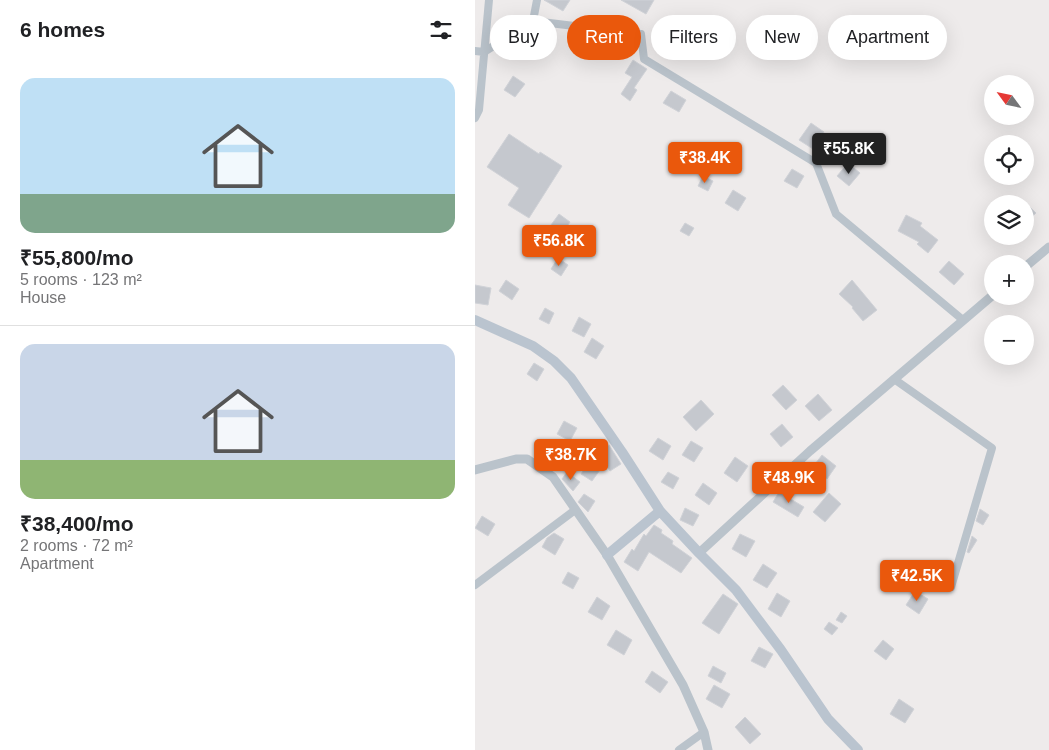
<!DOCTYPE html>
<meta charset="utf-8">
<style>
:root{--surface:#fff;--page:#f6f6f6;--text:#202124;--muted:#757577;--line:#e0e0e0;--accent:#ea580c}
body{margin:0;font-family:Helvetica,sans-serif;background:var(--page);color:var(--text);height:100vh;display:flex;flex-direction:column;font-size:19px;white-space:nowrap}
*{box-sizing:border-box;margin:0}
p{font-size:16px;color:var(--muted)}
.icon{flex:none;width:28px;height:28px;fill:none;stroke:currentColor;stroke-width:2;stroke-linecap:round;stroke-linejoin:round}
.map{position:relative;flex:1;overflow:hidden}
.drawer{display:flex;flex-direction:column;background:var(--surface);width:475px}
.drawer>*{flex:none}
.top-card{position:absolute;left:15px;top:15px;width:475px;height:45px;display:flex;gap:10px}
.needle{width:32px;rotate:303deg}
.buttons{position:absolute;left:509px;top:75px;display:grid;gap:10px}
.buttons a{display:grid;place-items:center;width:50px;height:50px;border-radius:50%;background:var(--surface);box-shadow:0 5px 20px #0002;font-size:25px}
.price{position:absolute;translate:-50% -42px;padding:0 11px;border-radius:5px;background:var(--accent);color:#fff;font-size:16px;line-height:32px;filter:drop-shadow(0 1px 2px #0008)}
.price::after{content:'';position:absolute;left:50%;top:30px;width:15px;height:11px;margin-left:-8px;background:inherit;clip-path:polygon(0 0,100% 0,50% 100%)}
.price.selected{background:#222;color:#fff}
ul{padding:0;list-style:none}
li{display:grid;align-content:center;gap:10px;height:265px;padding:0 20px}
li+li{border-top:1px solid var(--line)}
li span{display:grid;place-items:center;height:155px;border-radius:15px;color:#555}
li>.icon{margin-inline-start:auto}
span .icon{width:90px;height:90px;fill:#fffc;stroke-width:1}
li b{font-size:21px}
h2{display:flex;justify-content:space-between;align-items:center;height:60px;padding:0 20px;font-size:21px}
.tag{padding:0 18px;border-radius:22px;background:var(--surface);box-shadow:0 5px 20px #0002;font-size:18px;line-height:45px}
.tag.selected{background:var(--accent);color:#fff}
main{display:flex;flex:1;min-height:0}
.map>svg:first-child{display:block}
</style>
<main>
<section class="drawer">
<h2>6 homes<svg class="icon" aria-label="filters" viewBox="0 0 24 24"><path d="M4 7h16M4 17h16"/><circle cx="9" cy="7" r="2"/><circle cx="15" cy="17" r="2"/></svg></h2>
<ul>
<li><span style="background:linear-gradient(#bfe0f5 75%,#7fa58c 0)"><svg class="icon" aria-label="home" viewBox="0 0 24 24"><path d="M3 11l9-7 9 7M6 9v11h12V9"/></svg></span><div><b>₹55,800/mo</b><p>5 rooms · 123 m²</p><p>House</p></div></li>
<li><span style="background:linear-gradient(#c9d6e8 75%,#8fb573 0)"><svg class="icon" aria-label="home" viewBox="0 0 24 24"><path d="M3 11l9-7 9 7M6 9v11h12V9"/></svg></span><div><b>₹38,400/mo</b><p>2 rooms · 72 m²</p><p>Apartment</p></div></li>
</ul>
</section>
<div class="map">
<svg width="574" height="750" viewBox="0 0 574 750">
<rect width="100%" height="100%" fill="#eeebeb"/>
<path fill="#c5c8ce" stroke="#d0d2d7" d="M 69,0 L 95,0 L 88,11 Z
M 146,0 L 179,0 L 171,14 Z
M 158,60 L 172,69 L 159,88 L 162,90 L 155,101 L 146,94 L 157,77 L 150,73 Z
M 38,76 L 50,84 L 40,97 L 29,90 Z
M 196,91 L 211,100 L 204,112 L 188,103 Z
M 336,123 L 349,132 L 338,149 L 324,140 Z
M 34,134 L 64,154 L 65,152 L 87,166 L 54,218 L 33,205 L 44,188 L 12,167 Z
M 373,163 L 385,173 L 374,186 L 362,176 Z
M 317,169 L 329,176 L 322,188 L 309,181 Z
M 228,176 L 238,181 L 233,191 L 223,186 Z
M 258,190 L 271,198 L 263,211 L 250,203 Z
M 550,202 L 561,213 L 550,223 Z
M 84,214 L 95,222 L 85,237 L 73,229 Z
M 431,215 L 447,223 L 445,226 L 463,240 L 453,253 L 442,244 L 444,242 L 423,231 Z
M 210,223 L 219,228 L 214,236 L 205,231 Z
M 83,258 L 93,265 L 86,276 L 76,269 Z
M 474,261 L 489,274 L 479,285 L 464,272 Z
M 31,280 L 44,289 L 37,300 L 24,291 Z
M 377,280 L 402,310 L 388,321 L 377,308 L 378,307 L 364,294 Z
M 0,285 L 16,288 L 13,305 L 0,303 Z
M 70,308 L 79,313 L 74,324 L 64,319 Z
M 104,317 L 116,324 L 109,337 L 97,331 Z
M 117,338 L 129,346 L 121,359 L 109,352 Z
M 59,363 L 69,369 L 62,381 L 52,374 Z
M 308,385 L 322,400 L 311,410 L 297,395 Z
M 343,394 L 357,410 L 344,421 L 330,406 Z
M 226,400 L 239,414 L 221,431 L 208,417 Z
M 89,421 L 102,428 L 95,441 L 82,434 Z
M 307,424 L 318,437 L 306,447 L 295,434 Z
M 183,438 L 196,446 L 188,460 L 174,451 Z
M 216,441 L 228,448 L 219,462 L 207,455 Z
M 134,445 L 146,464 L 135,471 L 130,463 L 117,481 L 106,474 L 120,453 Z
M 347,455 L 361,466 L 352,479 L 337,468 Z
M 260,457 L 273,466 L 262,482 L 249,473 Z
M 292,462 L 300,471 L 289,482 L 280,474 Z
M 92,472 L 105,482 L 98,491 L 87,479 Z
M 193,472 L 204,478 L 198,489 L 186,482 Z
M 228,483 L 242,493 L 234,505 L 220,495 Z
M 304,492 L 329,507 L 323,517 L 298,502 Z
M 354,493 L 366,504 L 350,522 L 338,512 Z
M 109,494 L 120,501 L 113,512 L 103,502 Z
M 210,508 L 224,515 L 218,526 L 205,520 Z
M 505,509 L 514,515 L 508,525 L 501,521 Z
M 7,516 L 20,524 L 13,536 L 0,528 Z
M 179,525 L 187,530 L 186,533 L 198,541 L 197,544 L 217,558 L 206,573 L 174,552 L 163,571 L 149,562 L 157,549 L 159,551 L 169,534 L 171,536 Z
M 79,533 L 89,539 L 80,555 L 67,547 L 72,538 Z
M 265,534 L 280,541 L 271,557 L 257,549 Z
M 497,536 L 502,540 L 494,553 L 492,552 Z
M 288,564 L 302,573 L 292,588 L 278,580 Z
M 93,572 L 104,578 L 98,589 L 87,583 Z
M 440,591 L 453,599 L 444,614 L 431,605 Z
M 302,593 L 315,601 L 306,617 L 293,609 Z
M 248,594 L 263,604 L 244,634 L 227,623 Z
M 122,597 L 135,606 L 127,620 L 113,612 Z
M 366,612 L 372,616 L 367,623 L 361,620 Z
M 354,622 L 363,628 L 357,635 L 349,629 Z
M 141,630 L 157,640 L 149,655 L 132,645 Z
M 408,640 L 419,649 L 411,660 L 399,651 Z
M 284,647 L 298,654 L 290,668 L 276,661 Z
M 238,666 L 251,673 L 246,683 L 233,676 Z
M 177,671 L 193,682 L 185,693 L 170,682 Z
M 239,685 L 255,694 L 247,708 L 231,699 Z
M 424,699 L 439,709 L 430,723 L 415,714 Z
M 270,717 L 286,734 L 275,744 L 260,727 Z"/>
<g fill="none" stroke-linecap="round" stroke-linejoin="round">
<path stroke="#bac3cb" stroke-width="8" d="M 58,21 L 166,34 L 169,59 L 341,163 L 361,214 L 488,320
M 0,51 L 9,52 L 58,21 L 62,0
M 0,118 L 4,110 L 14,0
M 419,379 L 517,448 L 476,587
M 0,585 L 100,510
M 204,750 L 229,732"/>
<path stroke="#bac3cb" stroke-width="9" d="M 550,267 L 574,247
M 0,470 L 41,459 L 52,459 L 78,477 L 132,555 L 208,685 L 229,732 L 233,750
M 224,553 L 335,451 L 518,295"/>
<path stroke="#bac4cf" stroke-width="10" d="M 0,320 L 58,346 L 79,361 L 96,378 L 147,452 L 185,511 L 224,553 L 261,590 L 306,650 L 353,719 L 383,750
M 132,555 L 185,511"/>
</g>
</svg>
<div class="buttons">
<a><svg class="needle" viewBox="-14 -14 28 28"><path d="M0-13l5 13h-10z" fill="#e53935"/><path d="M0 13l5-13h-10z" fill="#757577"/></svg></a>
<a><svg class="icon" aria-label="locate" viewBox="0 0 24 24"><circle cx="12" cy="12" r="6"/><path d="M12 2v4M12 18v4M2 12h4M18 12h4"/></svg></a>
<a><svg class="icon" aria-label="layers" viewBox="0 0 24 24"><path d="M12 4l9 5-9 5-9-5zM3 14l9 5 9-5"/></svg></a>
<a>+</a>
<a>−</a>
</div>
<b class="price selected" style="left:374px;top:175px">₹55.8K</b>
<b class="price" style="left:230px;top:184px">₹38.4K</b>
<b class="price" style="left:84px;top:267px">₹56.8K</b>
<b class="price" style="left:96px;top:481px">₹38.7K</b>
<b class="price" style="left:314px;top:504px">₹48.9K</b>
<b class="price" style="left:442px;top:602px">₹42.5K</b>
<div class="top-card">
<a class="tag">Buy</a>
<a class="tag selected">Rent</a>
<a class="tag">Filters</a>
<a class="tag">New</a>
<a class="tag">Apartment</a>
</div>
</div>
</main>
